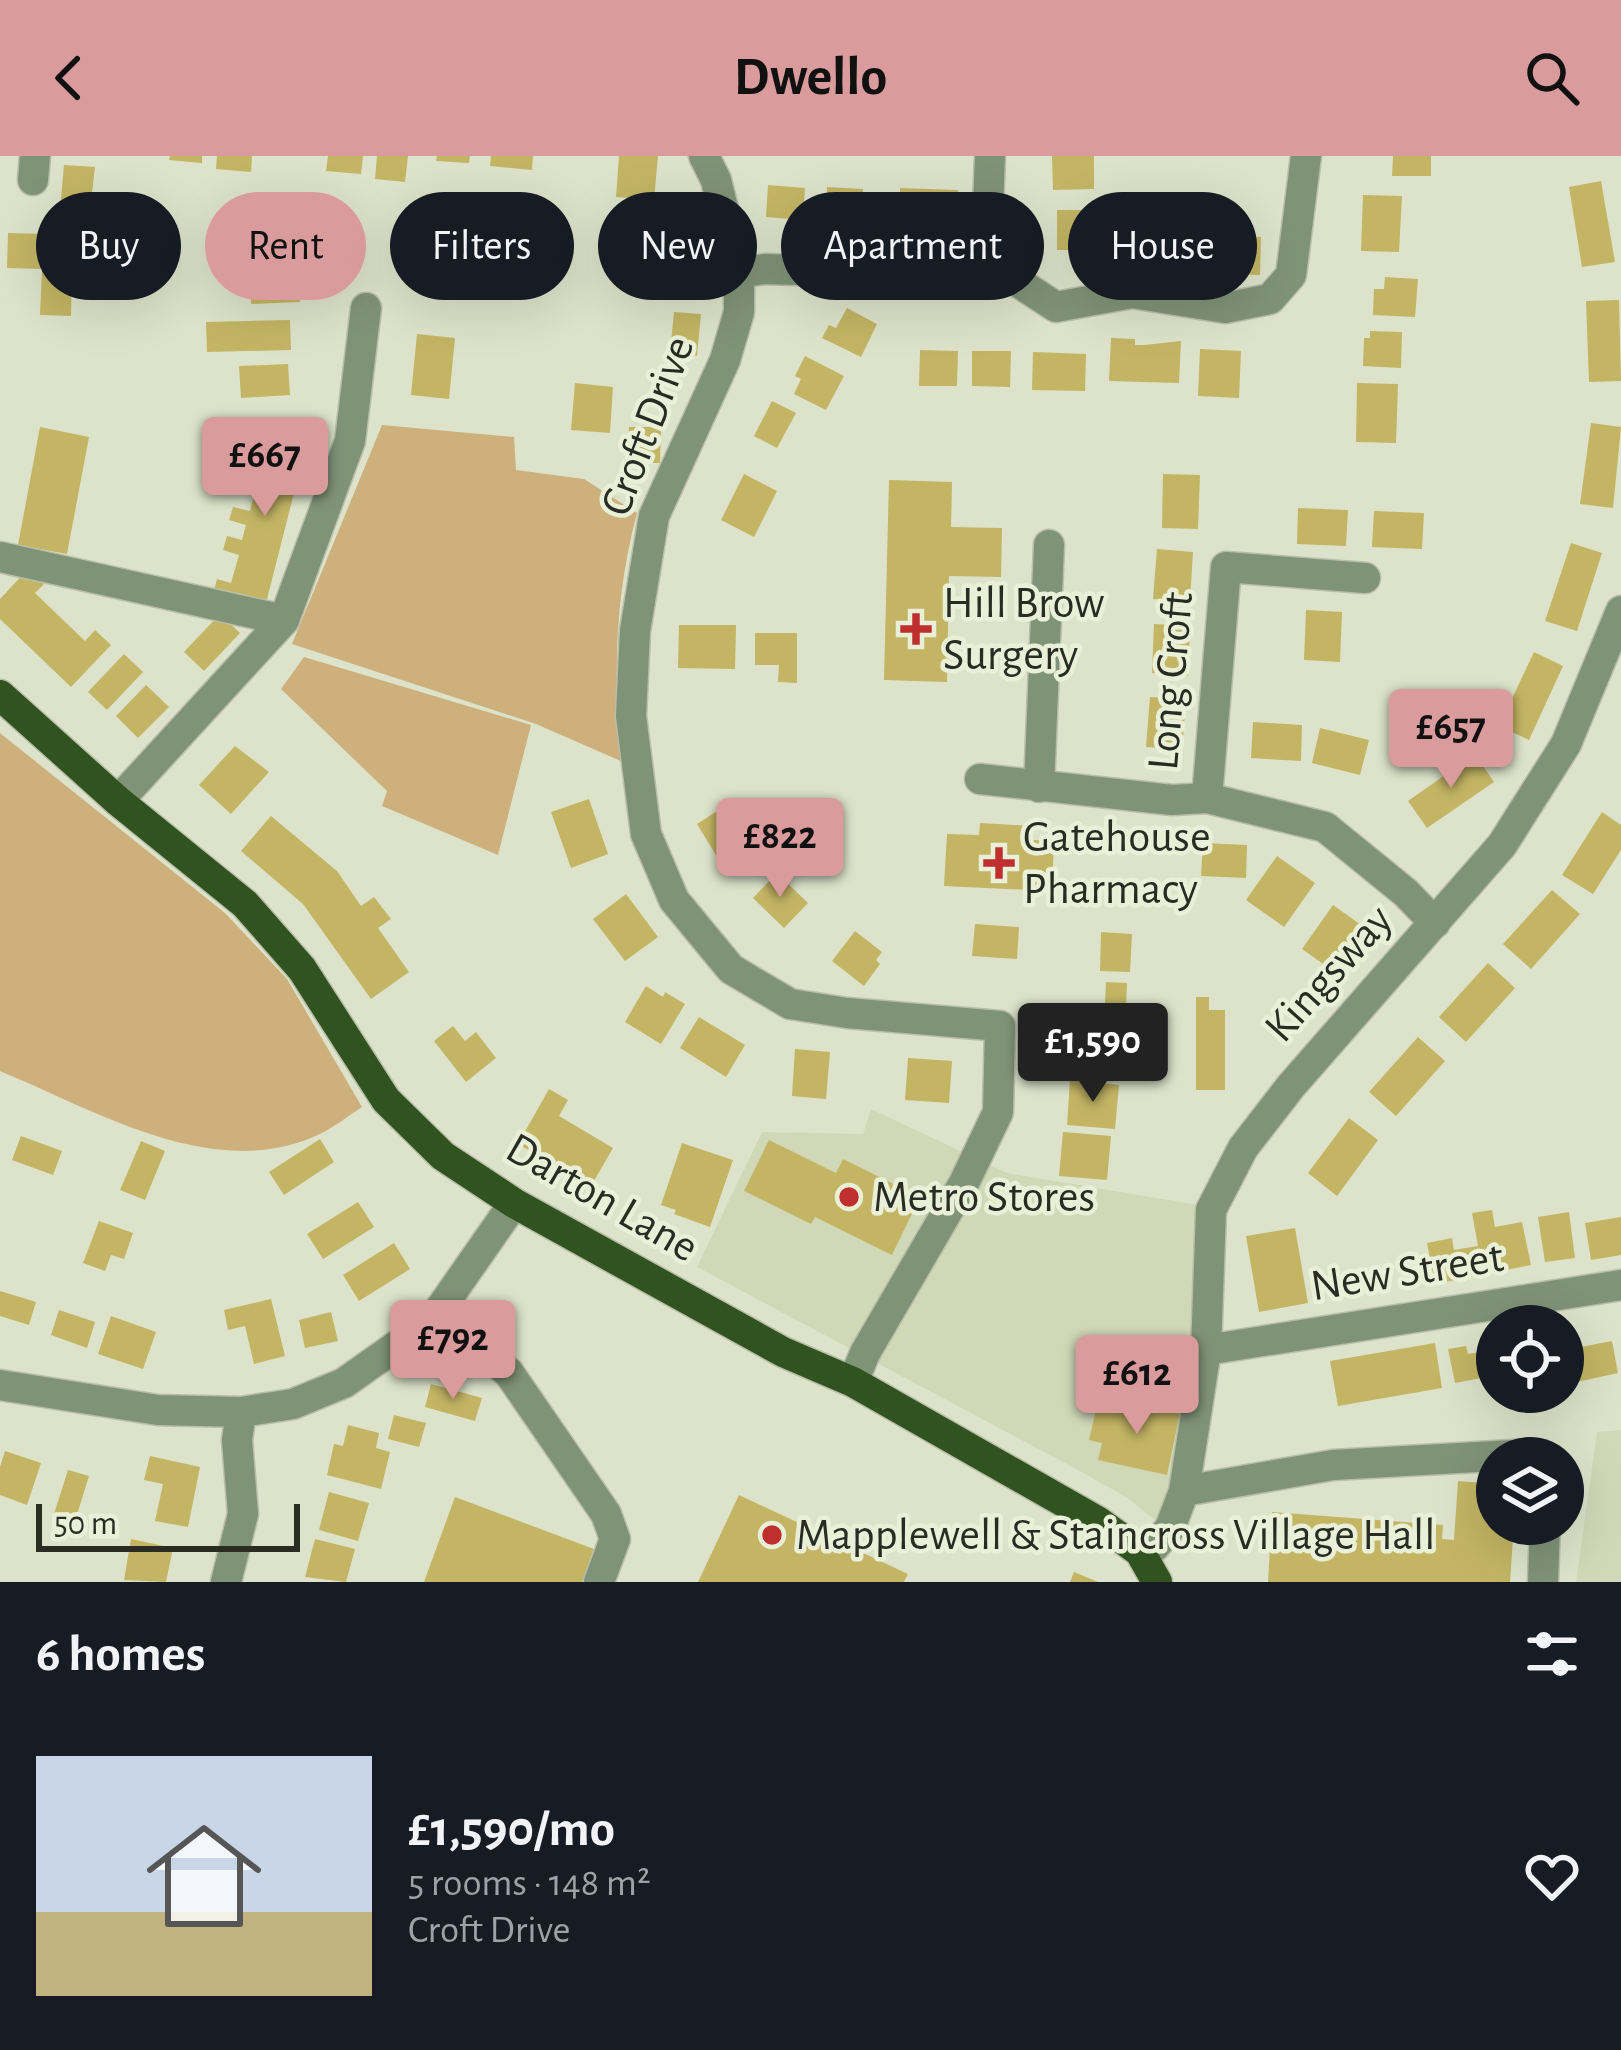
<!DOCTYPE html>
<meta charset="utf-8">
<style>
:root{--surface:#171b24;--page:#242831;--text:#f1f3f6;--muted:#9ea1a6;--accent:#da9b9c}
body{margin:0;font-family:"Alegreya Sans",sans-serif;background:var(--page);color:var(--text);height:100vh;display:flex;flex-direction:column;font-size:45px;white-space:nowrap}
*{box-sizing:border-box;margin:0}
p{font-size:39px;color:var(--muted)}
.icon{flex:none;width:66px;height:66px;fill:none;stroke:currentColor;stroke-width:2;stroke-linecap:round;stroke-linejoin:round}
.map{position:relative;height:1426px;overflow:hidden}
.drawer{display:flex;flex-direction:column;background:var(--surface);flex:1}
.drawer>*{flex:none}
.top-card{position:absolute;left:36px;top:36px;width:1551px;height:108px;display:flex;gap:24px}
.fabs{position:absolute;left:1476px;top:1149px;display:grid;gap:24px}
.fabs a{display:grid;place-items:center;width:108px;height:108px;border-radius:50%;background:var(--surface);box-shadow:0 12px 48px #0002;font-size:60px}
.scale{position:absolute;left:36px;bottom:30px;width:264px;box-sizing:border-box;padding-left:12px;border:6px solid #2a2c23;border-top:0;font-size:33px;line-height:42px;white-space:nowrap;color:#2a2c23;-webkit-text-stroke:9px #eaf0d7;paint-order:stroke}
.price{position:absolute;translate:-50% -102px;padding:0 27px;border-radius:12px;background:var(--accent);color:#111;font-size:39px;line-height:78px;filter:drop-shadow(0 3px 6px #0008)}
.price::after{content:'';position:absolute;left:50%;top:72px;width:36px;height:27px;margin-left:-18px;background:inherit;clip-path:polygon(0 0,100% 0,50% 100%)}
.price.current{background:#222;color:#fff}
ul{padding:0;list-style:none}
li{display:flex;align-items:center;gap:36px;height:300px;padding:0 36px}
li span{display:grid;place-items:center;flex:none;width:336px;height:240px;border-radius:0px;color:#555}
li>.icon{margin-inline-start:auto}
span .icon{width:144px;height:144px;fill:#fffc;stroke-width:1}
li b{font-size:51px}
h2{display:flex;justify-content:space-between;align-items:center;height:144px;padding:0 36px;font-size:51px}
.chip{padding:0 42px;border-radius:54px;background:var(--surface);box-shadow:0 12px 48px #0002;font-size:42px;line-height:108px}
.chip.current{background:var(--accent);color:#111}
header{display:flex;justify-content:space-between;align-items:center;height:156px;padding:0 36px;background:var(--accent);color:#111;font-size:54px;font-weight:700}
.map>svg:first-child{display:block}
</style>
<header><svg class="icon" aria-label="back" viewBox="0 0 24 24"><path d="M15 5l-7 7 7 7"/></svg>Dwello<svg class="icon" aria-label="search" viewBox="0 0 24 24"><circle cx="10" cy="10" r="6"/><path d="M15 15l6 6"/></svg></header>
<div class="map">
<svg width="1621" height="1426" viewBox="0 0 1621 1426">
<rect width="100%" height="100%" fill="#dde3ca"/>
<path fill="#d1d8b8" d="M 871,953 L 1007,1017 L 1199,1049 L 1195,1183 L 1172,1329 L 1156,1365 L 1126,1341 L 1078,1314 L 697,1111 L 762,976 L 863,978 Z
M 1621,1274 L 1621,1426 L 1576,1426 L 1597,1276 Z"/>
<path fill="#cdb07c" d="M 382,269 L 514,281 L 516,314 L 584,323 L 637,357 C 615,440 612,521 623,606 L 536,568 L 292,488 Z
M 304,501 L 531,569 L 498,699 L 382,650 L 387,635 L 281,533 Z
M 0,577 L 225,757 L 287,823 L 362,951 C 349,959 336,970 322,977 C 217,1029 97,955 0,915 Z"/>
<path fill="#c3b564" d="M 170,0 L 202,0 L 202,7 L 169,4 Z
M 217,0 L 252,0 L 251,16 L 216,13 Z
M 328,0 L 363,0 L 361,18 L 326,15 Z
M 377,0 L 408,0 L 405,26 L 375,23 Z
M 437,0 L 470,0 L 469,7 L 436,5 Z
M 491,0 L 533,0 L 532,14 L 490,10 Z
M 619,0 L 658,0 L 654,44 L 616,41 Z
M 1052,0 L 1094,0 L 1094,33 L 1053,34 Z
M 1393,0 L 1431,0 L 1431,20 L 1392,20 Z
M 64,9 L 95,11 L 92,37 L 107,38 L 105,58 L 60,54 Z
M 1601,25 L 1615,106 L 1582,111 L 1569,31 Z
M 768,29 L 805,32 L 803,64 L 766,61 Z
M 827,31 L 863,33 L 861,73 L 826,71 Z
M 900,32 L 958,34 L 957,76 L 899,75 Z
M 1363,39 L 1402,40 L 1399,96 L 1361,95 Z
M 1057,54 L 1099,54 L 1099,94 L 1057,94 Z
M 296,74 L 300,146 L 251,148 L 248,76 Z
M 8,77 L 82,79 L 81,116 L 72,116 L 71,160 L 40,159 L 42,113 L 7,112 Z
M 1177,78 L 1213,79 L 1211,117 L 1176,116 Z
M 450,80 L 519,86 L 515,131 L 446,126 Z
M 1226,80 L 1261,81 L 1260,119 L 1225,118 Z
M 700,88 L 711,128 L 685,135 L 674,95 Z
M 1385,121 L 1418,123 L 1415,161 L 1373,159 L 1374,133 L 1384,133 Z
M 1619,144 L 1621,225 L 1589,226 L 1586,145 Z
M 847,152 L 877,168 L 861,201 L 822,182 L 829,169 L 836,172 Z
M 674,156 L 701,158 L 697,200 L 670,197 Z
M 290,164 L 291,194 L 207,196 L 206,166 Z
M 1370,175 L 1402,176 L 1401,212 L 1363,210 L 1364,182 L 1370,182 Z
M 417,178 L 455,182 L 449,243 L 411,239 Z
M 1111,182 L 1135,183 L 1135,189 L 1145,189 L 1181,185 L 1179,227 L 1109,225 Z
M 1200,193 L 1241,195 L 1239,242 L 1198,240 Z
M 920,194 L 958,195 L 957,230 L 919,230 Z
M 972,195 L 1011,195 L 1010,231 L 972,230 Z
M 1033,196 L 1086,198 L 1085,235 L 1032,234 Z
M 805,200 L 844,220 L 826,254 L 794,238 L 801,223 L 795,220 Z
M 288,208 L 290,239 L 241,242 L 239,210 Z
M 575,227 L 613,231 L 610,277 L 571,274 Z
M 1357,227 L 1398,228 L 1396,287 L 1356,286 Z
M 772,245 L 796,257 L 777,292 L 754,280 Z
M 1591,267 L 1621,271 L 1613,352 L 1580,348 Z
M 272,268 L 309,278 L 265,451 L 213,438 L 217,423 L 231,427 L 239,399 L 223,394 L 227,380 L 242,384 L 246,369 L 229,364 L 233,351 L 250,355 Z
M 40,271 L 89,281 L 67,398 L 18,389 Z
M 629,271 L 661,271 L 660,307 L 628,307 Z
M 744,318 L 777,335 L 754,381 L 721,364 Z
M 1163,318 L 1200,319 L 1198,373 L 1162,372 Z
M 889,324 L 952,326 L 951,371 L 1002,372 L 1001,421 L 949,420 L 947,526 L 884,524 Z
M 1298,352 L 1348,354 L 1346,390 L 1297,388 Z
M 1374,355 L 1424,357 L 1422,393 L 1372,391 Z
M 1571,387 L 1602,397 L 1577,475 L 1545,465 Z
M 1157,393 L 1193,396 L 1190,445 L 1153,443 Z
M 28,413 L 44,428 L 35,437 L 85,485 L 95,474 L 111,489 L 71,531 L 0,463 L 0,443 Z
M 1306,454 L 1342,456 L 1340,506 L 1304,504 Z
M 220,458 L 240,477 L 204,515 L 184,496 Z
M 1154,468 L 1190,470 L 1188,520 L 1152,517 Z
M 679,469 L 736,469 L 735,513 L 678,512 Z
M 755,477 L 797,477 L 797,527 L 778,526 L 779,509 L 755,509 Z
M 1534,496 L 1563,510 L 1529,584 L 1499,570 Z
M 124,498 L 143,516 L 107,554 L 88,536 Z
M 146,529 L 169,551 L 138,582 L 116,560 Z
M 1150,541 L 1186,543 L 1182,593 L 1146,591 Z
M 1253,566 L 1302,569 L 1301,605 L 1251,602 Z
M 1320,572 L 1369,584 L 1360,619 L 1312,607 Z
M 235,590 L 269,616 L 231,658 L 199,629 Z
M 1475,598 L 1494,626 L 1427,672 L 1408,645 Z
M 589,643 L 608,698 L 571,712 L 551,656 Z
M 725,650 L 747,687 L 719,704 L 697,668 Z
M 1602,656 L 1621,669 L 1621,694 L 1593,738 L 1562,719 Z
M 271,660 L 337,715 L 361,750 L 374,741 L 391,763 L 378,772 L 409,816 L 371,843 L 303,748 L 241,695 Z
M 980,667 L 1033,670 L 1033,684 L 1054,685 L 1052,735 L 944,730 L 947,678 L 979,679 Z
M 1203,687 L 1247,689 L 1246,722 L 1201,720 Z
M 1277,700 L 1315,727 L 1284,771 L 1246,744 Z
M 777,717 L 808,747 L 784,772 L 753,742 Z
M 1552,734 L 1580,758 L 1531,813 L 1503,788 Z
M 626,738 L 658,781 L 625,805 L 593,763 Z
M 1333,749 L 1371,776 L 1340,820 L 1302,793 Z
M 975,768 L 1019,771 L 1017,803 L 972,800 Z
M 855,775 L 882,796 L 876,804 L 880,808 L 864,830 L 832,805 Z
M 1101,776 L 1132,778 L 1130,816 L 1100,815 Z
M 1488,807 L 1515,832 L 1466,886 L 1439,861 Z
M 1106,826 L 1127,827 L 1125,871 L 1104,870 Z
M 646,830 L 663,841 L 665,836 L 685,848 L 661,888 L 625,866 Z
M 1196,841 L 1209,841 L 1209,854 L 1225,854 L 1225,934 L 1196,934 Z
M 699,861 L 745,889 L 726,921 L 680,892 Z
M 453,870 L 465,885 L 476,876 L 496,902 L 466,926 L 434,885 Z
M 1418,881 L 1445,905 L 1396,960 L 1369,936 Z
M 795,893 L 830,896 L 826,943 L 792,940 Z
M 908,902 L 952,905 L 949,947 L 905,944 Z
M 1070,924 L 1119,929 L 1115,973 L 1067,969 Z
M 549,933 L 568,944 L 559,960 L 613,992 L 591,1030 L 518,988 Z
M 1349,962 L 1378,984 L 1337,1040 L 1308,1017 Z
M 1063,976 L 1111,980 L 1107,1024 L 1059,1020 Z
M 21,980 L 62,995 L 53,1019 L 12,1004 Z
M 320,983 L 334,1006 L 284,1039 L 269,1016 Z
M 769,984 L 836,1017 L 843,1003 L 920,1041 L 892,1099 L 815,1061 L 811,1068 L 744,1035 Z
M 141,985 L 165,995 L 145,1044 L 120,1034 Z
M 682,987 L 733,1004 L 710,1071 L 674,1058 L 676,1054 L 661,1049 Z
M 358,1046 L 374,1071 L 323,1103 L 307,1078 Z
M 1492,1054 L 1495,1071 L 1522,1066 L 1531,1109 L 1435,1128 L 1427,1087 L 1452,1082 L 1454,1094 L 1478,1090 L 1472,1057 Z
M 1569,1056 L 1575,1102 L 1545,1106 L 1538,1061 Z
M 1621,1061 L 1621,1099 L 1591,1104 L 1585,1067 Z
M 99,1065 L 133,1077 L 124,1103 L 111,1099 L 105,1115 L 83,1107 Z
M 1295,1072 L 1308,1147 L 1259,1156 L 1246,1080 Z
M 394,1087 L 410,1113 L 359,1145 L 343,1119 Z
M 0,1135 L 36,1146 L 29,1169 L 0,1160 Z
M 271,1143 L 285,1200 L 254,1208 L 245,1170 L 228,1174 L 224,1154 Z
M 59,1154 L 95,1166 L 87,1192 L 51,1179 Z
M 331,1156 L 338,1185 L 305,1192 L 299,1164 Z
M 111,1160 L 156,1176 L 143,1213 L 98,1198 Z
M 1612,1185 L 1618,1217 L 1577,1226 L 1570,1193 Z
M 1435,1187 L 1442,1232 L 1338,1250 L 1330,1205 Z
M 1563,1187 L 1572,1227 L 1563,1229 Z
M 1466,1190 L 1468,1198 L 1497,1193 L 1497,1219 L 1455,1227 L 1448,1193 Z
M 431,1228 L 482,1242 L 475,1265 L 425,1251 Z
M 1137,1247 L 1180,1257 L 1167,1319 L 1098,1304 L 1102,1287 L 1089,1284 L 1096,1254 L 1108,1256 L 1108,1252 L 1135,1258 Z
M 394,1259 L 426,1267 L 419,1291 L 388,1283 Z
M 348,1269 L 379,1277 L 376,1292 L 390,1296 L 381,1333 L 327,1319 L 334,1288 L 343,1290 Z
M 5,1295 L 41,1307 L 27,1349 L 0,1339 L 0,1311 Z
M 150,1300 L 200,1311 L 188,1371 L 155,1365 L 163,1328 L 144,1324 Z
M 68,1314 L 89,1320 L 75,1365 L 54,1358 Z
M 1458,1325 L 1497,1328 L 1497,1368 L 1514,1368 L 1510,1426 L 1268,1426 L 1272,1356 L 1443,1369 L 1442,1383 L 1454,1384 Z
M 329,1336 L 369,1347 L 358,1385 L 319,1374 Z
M 739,1339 L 908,1418 L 904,1426 L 698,1426 Z
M 455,1341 L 594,1393 L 582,1426 L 424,1426 Z
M 131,1383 L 173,1392 L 166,1426 L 124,1424 Z
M 315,1383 L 355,1393 L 346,1426 L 305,1421 Z
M 1074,1416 L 1098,1426 L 1070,1426 Z"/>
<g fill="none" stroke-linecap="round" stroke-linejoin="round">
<defs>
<path id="minor" d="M 704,0 L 716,24 L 739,117 L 739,156 L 725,204 L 654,360 L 635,475 L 631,560 L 646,678 L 674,744 L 731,813 L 790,848 L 847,857 L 1000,870 L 998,956 L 964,1027 L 865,1197 L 853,1226
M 33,24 L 35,0
M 986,105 L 990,0
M 739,117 L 765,113 L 924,118 L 986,105 L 1056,151 L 1132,137 L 1225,152 L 1270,143 L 1291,119 L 1306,0
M 0,401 L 284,464
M 980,623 L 1172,644 L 1207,642 L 1325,671 L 1406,737 L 1435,767
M 1039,631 L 1049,389
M 1207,642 L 1226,411 L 1365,422
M 118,645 L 284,464 L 350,285 L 366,152
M 438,1156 L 509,1217 L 606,1358 L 615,1383 L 599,1426
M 1206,1194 L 1621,1129
M 0,1229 L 158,1254 L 241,1256 L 293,1248 L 344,1227 L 419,1174 L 438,1156 L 514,1047
M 1184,1335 L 1333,1309 L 1530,1298 L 1536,1302
M 1140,1396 L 1154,1391 L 1170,1372 L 1184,1335 L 1206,1194 L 1211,1054 L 1243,992 L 1291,930 L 1502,689 L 1566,588 L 1621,455
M 226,1426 L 243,1358 L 237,1284 L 241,1256
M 1543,1426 L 1545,1368"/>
<path id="major" d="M 0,539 L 118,645 L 245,748 L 302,813 L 386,944 L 443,1000 L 514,1047 L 783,1196 L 853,1226 L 1099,1366 L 1140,1396 L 1157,1426"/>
</defs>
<use href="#minor" stroke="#b9bea9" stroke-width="33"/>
<use href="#major" stroke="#b9bea9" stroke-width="33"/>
<use href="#minor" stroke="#7f9377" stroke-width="30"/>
<use href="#major" stroke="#315320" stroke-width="30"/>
</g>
<g fill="#be2f2e" stroke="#eaf0d7" stroke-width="4.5">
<path d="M910 455h12v12h12v12h-12v12h-12v-12h-12v-12h12z"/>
<path d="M993 689h12v12h12v12h-12v12h-12v-12h-12v-12h12z"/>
<circle cx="849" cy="1041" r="12"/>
<circle cx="772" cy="1379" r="12"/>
</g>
<g text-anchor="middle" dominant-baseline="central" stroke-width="9" stroke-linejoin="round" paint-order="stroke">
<g font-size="45" fill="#2a2c23" stroke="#eaf0d7">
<text transform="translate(648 270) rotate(-69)">Croft Drive</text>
<text transform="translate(1171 525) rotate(-85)">Long Croft</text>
<text transform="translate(1329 818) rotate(-48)">Kingsway</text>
<text transform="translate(602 1042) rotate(30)">Darton Lane</text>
<text transform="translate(1407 1116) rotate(-9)">New Street</text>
</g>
<g font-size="45" fill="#2a2c23" stroke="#eaf0d7" text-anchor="start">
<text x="943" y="447">Hill Brow<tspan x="943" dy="52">Surgery</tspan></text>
<text x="1023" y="681">Gatehouse<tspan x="1023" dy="52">Pharmacy</tspan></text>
<text x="873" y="1041">Metro Stores</text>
<text x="796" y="1379">Mapplewell &amp; Staincross Village Hall</text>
</g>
</g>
</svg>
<div class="fabs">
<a><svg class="icon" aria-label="locate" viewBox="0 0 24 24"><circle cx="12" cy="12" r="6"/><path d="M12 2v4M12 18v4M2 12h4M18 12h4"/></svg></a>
<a><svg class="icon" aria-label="layers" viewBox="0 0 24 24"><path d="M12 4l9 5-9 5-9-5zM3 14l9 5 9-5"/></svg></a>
</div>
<div class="scale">50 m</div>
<b class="price" style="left:265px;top:363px">£667</b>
<b class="price" style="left:1451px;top:635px">£657</b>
<b class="price" style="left:780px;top:744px">£822</b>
<b class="price current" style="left:1093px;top:949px">£1,590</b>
<b class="price" style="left:453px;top:1246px">£792</b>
<b class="price" style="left:1137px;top:1281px">£612</b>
<div class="top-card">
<a class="chip">Buy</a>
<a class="chip current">Rent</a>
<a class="chip">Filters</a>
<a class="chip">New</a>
<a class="chip">Apartment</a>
<a class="chip">House</a>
</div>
</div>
<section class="drawer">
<h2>6 homes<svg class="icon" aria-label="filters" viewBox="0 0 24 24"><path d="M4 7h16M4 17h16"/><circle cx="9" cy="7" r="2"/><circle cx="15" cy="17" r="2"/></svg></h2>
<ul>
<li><span style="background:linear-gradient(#c9d6e8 65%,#c2b280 0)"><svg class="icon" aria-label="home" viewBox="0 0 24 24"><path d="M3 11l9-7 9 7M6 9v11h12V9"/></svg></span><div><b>£1,590/mo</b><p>5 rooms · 148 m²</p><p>Croft Drive</p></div><svg class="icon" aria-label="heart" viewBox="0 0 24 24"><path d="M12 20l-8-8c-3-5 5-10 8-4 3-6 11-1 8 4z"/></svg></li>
</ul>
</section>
